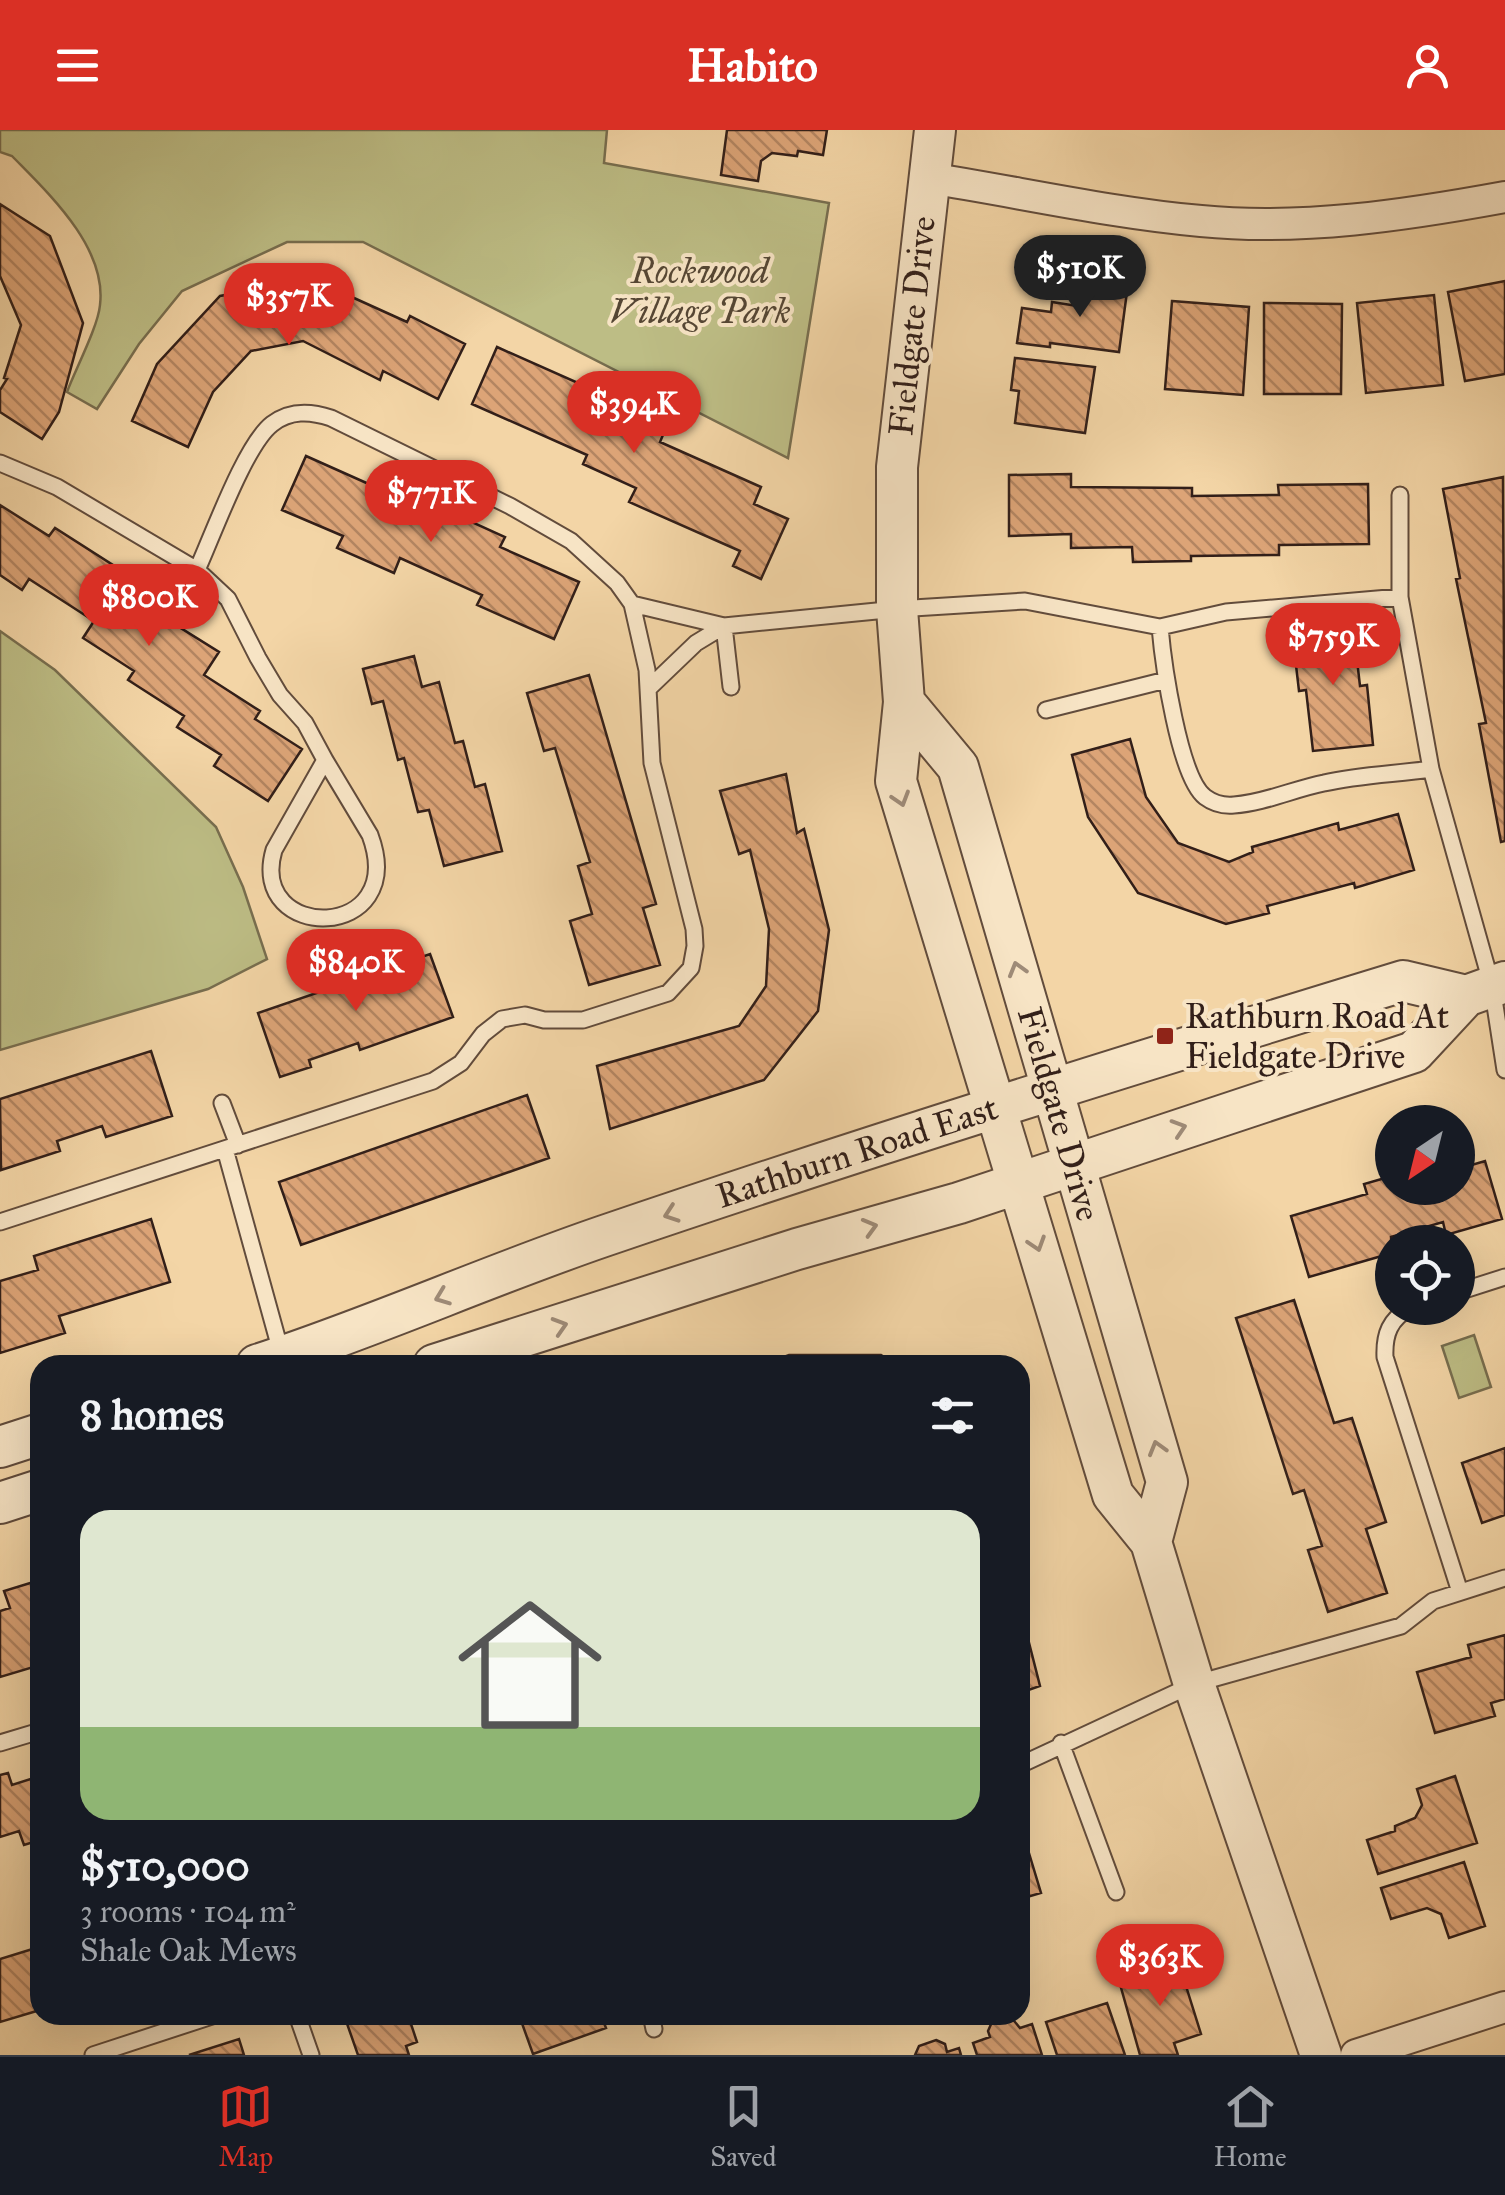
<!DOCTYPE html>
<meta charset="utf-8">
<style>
:root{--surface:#171b24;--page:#242831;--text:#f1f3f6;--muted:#9ea1a6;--line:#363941;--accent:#d93025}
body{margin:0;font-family:"IM FELL Great Primer",serif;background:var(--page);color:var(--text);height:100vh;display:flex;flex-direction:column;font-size:38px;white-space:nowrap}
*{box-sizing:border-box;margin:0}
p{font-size:32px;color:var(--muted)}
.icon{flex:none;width:55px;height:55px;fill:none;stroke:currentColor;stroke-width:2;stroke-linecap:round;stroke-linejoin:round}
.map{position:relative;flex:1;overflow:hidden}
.sheet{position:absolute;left:30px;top:1225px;width:1000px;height:670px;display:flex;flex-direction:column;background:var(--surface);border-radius:30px;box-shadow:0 10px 40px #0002}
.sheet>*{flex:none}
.needle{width:65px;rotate:215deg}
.tools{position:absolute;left:1375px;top:975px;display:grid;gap:20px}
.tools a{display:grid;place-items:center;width:100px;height:100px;border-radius:50%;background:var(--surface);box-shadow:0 10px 40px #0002;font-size:50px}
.price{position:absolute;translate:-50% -85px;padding:0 22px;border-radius:35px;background:var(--accent);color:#fff;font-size:32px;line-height:65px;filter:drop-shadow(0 2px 5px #0008)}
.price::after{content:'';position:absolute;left:50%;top:60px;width:30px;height:22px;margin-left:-15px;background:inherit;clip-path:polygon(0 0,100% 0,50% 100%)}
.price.active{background:#222;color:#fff}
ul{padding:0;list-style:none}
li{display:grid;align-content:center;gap:20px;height:530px;padding:0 50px}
li span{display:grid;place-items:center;height:310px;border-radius:30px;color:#555}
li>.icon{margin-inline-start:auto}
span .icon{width:180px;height:180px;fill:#fffc;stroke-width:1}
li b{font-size:42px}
h2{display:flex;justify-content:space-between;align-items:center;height:120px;padding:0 50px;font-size:42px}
header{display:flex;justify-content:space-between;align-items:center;height:130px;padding:0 50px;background:var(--accent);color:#fff;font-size:45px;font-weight:700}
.tabs{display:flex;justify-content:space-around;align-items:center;height:140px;border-top:2px solid var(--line);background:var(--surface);font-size:28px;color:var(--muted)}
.tabs a{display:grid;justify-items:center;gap:5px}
.tabs .active{color:var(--accent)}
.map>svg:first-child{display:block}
</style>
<header><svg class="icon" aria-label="menu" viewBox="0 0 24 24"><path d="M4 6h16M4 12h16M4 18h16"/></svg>Habito<svg class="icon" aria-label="person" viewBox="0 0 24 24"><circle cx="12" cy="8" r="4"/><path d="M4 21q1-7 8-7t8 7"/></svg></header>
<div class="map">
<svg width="1505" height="1925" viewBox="0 0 1505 1925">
<defs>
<pattern id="building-back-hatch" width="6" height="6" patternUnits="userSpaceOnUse" patternTransform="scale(2.5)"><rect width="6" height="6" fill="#dca477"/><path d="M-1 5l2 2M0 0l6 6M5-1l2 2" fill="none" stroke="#b38561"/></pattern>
</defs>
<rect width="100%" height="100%" fill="#f3d5a6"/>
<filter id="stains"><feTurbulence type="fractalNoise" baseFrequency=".002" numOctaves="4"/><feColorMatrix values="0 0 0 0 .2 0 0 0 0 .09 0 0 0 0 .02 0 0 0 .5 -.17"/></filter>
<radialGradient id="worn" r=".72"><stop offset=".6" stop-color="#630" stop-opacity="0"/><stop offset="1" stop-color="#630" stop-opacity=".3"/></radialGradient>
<path fill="#bdbd85" stroke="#786e4f" stroke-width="2.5" d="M 0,0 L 607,0 L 604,33 L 829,73 L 788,328 L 363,112 L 287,112 L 182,161 L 139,214 L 97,279 L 67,262 C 75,240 98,197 100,175 C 107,117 48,63 12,26 L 0,22 Z
M 0,501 L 55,540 L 216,697 L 243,757 L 267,829 L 208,859 L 0,920 Z
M 1474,1205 L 1491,1257 L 1459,1268 L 1442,1216 Z"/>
<path fill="url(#building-back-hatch)" stroke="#321f19" stroke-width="2.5" d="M 727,0 L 827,0 L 823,25 L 798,21 L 797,26 L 772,23 L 761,31 L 758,51 L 721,45 Z
M 0,74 L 50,106 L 83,193 L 59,282 L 42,309 L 0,282 L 0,260 L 7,249 L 4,248 L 21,195 L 0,146 Z
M 1090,148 L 1128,154 L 1119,222 L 1050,213 L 1050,217 L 1017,213 L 1022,178 L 1051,182 L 1052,172 L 1077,176 L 1087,167 Z
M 312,149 L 407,192 L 410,186 L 465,214 L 438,269 L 383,241 L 380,250 L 303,211 L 251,221 L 213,262 L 188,317 L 132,291 L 157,234 L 220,166 Z
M 1505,151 L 1505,244 L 1465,251 L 1448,162 Z
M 1434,165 L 1443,255 L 1366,263 L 1357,173 Z
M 1172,171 L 1249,177 L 1243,265 L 1165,259 Z
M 1264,173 L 1342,174 L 1341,264 L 1264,264 Z
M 497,217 L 668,293 L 660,312 L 761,357 L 754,374 L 788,389 L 761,449 L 733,436 L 740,421 L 629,372 L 636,358 L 583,334 L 587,325 L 472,274 Z
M 1015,228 L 1095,237 L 1085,303 L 1015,293 L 1019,261 L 1011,260 Z
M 306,326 L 418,376 L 421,369 L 505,407 L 500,417 L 579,452 L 554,509 L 477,475 L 482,465 L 400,428 L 394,443 L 337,418 L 343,406 L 282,380 Z
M 1071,344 L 1071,357 L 1192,358 L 1192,366 L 1279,365 L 1278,355 L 1368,354 L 1369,414 L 1279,415 L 1279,425 L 1191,426 L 1191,431 L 1133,432 L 1132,417 L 1071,418 L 1071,404 L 1009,406 L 1009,345 Z
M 1503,347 L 1505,711 L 1501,712 L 1479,594 L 1486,593 L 1456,449 L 1460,448 L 1443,359 Z
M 0,375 L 49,406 L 55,398 L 177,476 L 168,490 L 219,522 L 204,545 L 260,581 L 255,589 L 302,619 L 268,671 L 214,636 L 221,625 L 177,597 L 184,586 L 128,550 L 134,541 L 83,508 L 94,491 L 29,449 L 22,460 L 0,445 Z
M 1353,495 L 1360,556 L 1367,555 L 1373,615 L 1313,621 L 1306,560 L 1299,561 L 1292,501 Z
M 414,526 L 422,557 L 439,552 L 455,613 L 463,611 L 475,657 L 485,654 L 502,721 L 444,736 L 429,680 L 418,682 L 404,628 L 398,630 L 383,571 L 372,574 L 363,539 Z
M 589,545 L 656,774 L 643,778 L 660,835 L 589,855 L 570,791 L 592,784 L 578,736 L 590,732 L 555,618 L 544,621 L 527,563 Z
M 1130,609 L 1146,667 L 1178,713 L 1229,732 L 1253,722 L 1252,717 L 1338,693 L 1339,700 L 1398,684 L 1414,740 L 1355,758 L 1354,753 L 1267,776 L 1269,783 L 1226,794 L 1138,763 L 1088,687 L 1072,625 Z
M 786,644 L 797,703 L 804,699 L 829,800 L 818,881 L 764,950 L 610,999 L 597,936 L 739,896 L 766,856 L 769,799 L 750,720 L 739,724 L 720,661 Z
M 430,824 L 453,887 L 360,920 L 358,913 L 309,930 L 311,937 L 280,947 L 258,883 Z
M 151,921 L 172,986 L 106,1007 L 102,996 L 57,1011 L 60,1021 L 1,1040 L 0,969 Z
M 527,965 L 549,1028 L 301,1115 L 279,1052 Z
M 1485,1031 L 1502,1089 L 1446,1105 L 1443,1092 L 1391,1107 L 1392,1123 L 1309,1147 L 1291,1086 L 1367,1064 L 1364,1054 L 1392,1046 L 1392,1058 L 1458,1058 L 1458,1039 Z
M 151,1089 L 170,1152 L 59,1186 L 65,1203 L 0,1223 L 0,1151 L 38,1140 L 34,1126 Z
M 1294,1170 L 1334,1293 L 1352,1288 L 1386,1392 L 1366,1399 L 1387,1463 L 1328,1482 L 1308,1420 L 1322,1416 L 1304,1360 L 1293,1364 L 1236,1188 Z
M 789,1225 L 881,1225 L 896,1235 L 762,1235 Z
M 1505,1318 L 1505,1385 L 1482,1393 L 1462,1333 Z
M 40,1450 L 40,1518 L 32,1520 L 37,1536 L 0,1547 L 0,1481 L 10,1478 L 4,1461 Z
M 1025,1497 L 1040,1556 L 1020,1563 L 1020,1499 Z
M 1505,1505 L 1505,1569 L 1491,1573 L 1495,1586 L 1435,1603 L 1417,1542 L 1471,1527 L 1468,1515 Z
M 8,1643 L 12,1655 L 40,1646 L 40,1710 L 24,1715 L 19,1701 L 0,1707 L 0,1645 Z
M 1455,1646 L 1477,1713 L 1378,1744 L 1367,1710 L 1395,1701 L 1395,1696 L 1415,1688 L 1422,1675 L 1417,1659 Z
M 1022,1700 L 1041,1763 L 1020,1769 L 1020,1701 Z
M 1464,1732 L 1485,1796 L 1449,1808 L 1441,1784 L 1427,1778 L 1391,1789 L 1381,1758 Z
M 39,1817 L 40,1880 L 0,1892 L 0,1829 Z
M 1183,1829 L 1191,1854 L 1186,1856 L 1201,1904 L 1174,1913 L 1178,1925 L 1140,1925 L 1118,1847 L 1142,1838 L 1145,1848 L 1176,1838 L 1175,1832 Z
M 1107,1873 L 1125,1925 L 1057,1925 L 1046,1892 Z
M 344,1885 L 408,1885 L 417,1912 L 406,1916 L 409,1925 L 358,1925 Z
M 519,1885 L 601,1885 L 606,1898 L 533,1924 Z
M 1010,1886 L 1020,1898 L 1032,1894 L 1042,1925 L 977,1925 L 973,1913 L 990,1907 L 988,1901 L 992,1892 Z
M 239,1909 L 244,1925 L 189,1925 Z
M 936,1910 L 945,1914 L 947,1922 L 959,1918 L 961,1925 L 915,1925 L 919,1916 Z"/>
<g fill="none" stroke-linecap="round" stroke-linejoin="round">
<defs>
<path id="service" d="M 0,333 L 57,357 L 197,440 L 228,469 L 258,528 L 280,565 L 305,593 L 325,630
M 1400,365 L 1400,467 L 1431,639 L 1492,856 L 1505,940
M 632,474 L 724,496 L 897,479 L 1025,471 L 1160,497 L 1226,482 L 1400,467
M 1160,497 C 1163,532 1179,647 1205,667 C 1213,673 1223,676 1234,675 C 1264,673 1294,659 1324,653 C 1358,645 1396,644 1431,639
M 648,559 L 696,513 L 724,496 L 731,557
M 1046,580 L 1166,550
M 325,630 L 370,705 C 410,813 247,813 274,720 Z
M 222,973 L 238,1015
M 225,1019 L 281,1222
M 0,1092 L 433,951 L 461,933 L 483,904 L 502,889 L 525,885 L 544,890 L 583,890 L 668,863 L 691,838 L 695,816 L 694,799 L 652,633 L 647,540 L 632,474 L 617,453 L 571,411 L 510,376 L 331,288 C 310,281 290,280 272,294 C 245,315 213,405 197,440
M 1458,1162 L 1505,1147
M 1410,1178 C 1390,1189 1384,1204 1385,1227 L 1460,1462
M 0,1613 L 40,1601
M 1061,1613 L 1116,1762
M 1020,1635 L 1194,1554 L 1401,1496 L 1433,1471 L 1505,1448
M 297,1885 L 311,1925
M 651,1885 L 654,1899
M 93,1925 L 215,1885"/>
<path id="minor" d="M 929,48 C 1018,62 1111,83 1201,91 C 1301,101 1407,85 1505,67
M 1356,1925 L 1505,1877"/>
<path id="tertiary" d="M 935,0 L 897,337 L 897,479 L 904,572 L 896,651 L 1113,1365 L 1151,1412 L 1194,1554 L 1321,1925
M 904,572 L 958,637 L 1167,1352 L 1151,1412
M 257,1235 C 374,1197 487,1146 604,1106 C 868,1016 1135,933 1403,851 L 1466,866
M 434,1235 L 797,1119 L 959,1073 L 1414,922 L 1466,866 L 1505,852
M 0,1317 L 40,1304
M 0,1373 L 40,1360"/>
</defs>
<use href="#service" stroke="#624c3c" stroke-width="19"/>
<use href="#minor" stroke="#624c3c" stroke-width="34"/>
<use href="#tertiary" stroke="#624c3c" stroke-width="44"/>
<use href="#service" stroke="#f7e4c5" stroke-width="15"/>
<use href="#minor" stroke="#f7e4c5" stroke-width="30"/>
<use href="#tertiary" stroke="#f7e4c5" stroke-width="40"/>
</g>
<defs><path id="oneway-chevron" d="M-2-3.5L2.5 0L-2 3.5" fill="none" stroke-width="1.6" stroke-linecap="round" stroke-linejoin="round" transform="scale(2.5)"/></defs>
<g stroke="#9e8b78">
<use href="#oneway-chevron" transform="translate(901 669) rotate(73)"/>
<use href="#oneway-chevron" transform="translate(1017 839) rotate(-106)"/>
<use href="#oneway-chevron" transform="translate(1179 998) rotate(-18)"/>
<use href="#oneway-chevron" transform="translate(671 1084) rotate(161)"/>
<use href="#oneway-chevron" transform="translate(870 1097) rotate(-16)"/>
<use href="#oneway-chevron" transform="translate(1037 1114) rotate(72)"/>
<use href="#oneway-chevron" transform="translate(442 1167) rotate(159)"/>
<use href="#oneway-chevron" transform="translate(560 1196) rotate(-17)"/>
<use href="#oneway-chevron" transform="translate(1157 1318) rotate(-106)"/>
</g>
<rect fill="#8f2418" stroke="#f7e4c5" stroke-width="4" x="1155" y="896" width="20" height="20" rx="5"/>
<g text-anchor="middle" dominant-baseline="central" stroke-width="8" stroke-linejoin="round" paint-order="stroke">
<g font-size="35" font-style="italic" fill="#554634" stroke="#f7e4c5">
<text x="700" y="141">Rockwood<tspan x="700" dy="40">Village Park</tspan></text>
</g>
<g font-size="35" fill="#321f19" stroke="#f7e4c5">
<text transform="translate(912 196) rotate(-84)">Fieldgate Drive</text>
<text transform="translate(1059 984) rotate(74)">Fieldgate Drive</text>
<text transform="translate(857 1022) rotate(-18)">Rathburn Road East</text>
</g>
<g font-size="35" fill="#321f19" stroke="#f7e4c5" text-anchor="start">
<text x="1185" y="886">Rathburn Road At<tspan x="1185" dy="40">Fieldgate Drive</tspan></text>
</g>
</g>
<rect width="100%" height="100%" filter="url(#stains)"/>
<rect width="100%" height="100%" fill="url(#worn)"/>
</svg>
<div class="tools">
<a><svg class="needle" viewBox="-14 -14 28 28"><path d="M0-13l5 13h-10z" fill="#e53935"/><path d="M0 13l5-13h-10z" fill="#9ea1a6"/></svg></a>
<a><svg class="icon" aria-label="locate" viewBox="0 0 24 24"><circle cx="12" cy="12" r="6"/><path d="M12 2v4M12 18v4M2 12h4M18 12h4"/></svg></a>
</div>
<b class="price active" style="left:1080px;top:190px">$510K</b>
<b class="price" style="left:289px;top:218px">$357K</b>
<b class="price" style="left:634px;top:326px">$394K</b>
<b class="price" style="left:431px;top:415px">$771K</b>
<b class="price" style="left:149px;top:519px">$800K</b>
<b class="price" style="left:1333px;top:558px">$759K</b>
<b class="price" style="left:356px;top:884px">$840K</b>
<b class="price" style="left:1160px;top:1879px">$363K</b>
<section class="sheet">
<h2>8 homes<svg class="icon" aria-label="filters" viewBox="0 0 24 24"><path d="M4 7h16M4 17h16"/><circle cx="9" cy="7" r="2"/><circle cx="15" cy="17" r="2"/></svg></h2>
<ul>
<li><span style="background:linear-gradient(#dfe7d0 70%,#8fb573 0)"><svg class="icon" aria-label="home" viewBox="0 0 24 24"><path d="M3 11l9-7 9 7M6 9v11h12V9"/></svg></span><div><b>$510,000</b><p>3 rooms · 104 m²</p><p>Shale Oak Mews</p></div></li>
</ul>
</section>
</div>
<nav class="tabs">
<a class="active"><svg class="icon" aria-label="map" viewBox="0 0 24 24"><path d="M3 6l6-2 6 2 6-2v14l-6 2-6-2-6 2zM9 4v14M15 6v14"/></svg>Map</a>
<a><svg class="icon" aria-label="saved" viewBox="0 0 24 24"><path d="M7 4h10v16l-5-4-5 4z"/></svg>Saved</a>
<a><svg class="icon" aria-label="home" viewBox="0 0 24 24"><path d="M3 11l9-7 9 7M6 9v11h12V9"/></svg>Home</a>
</nav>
